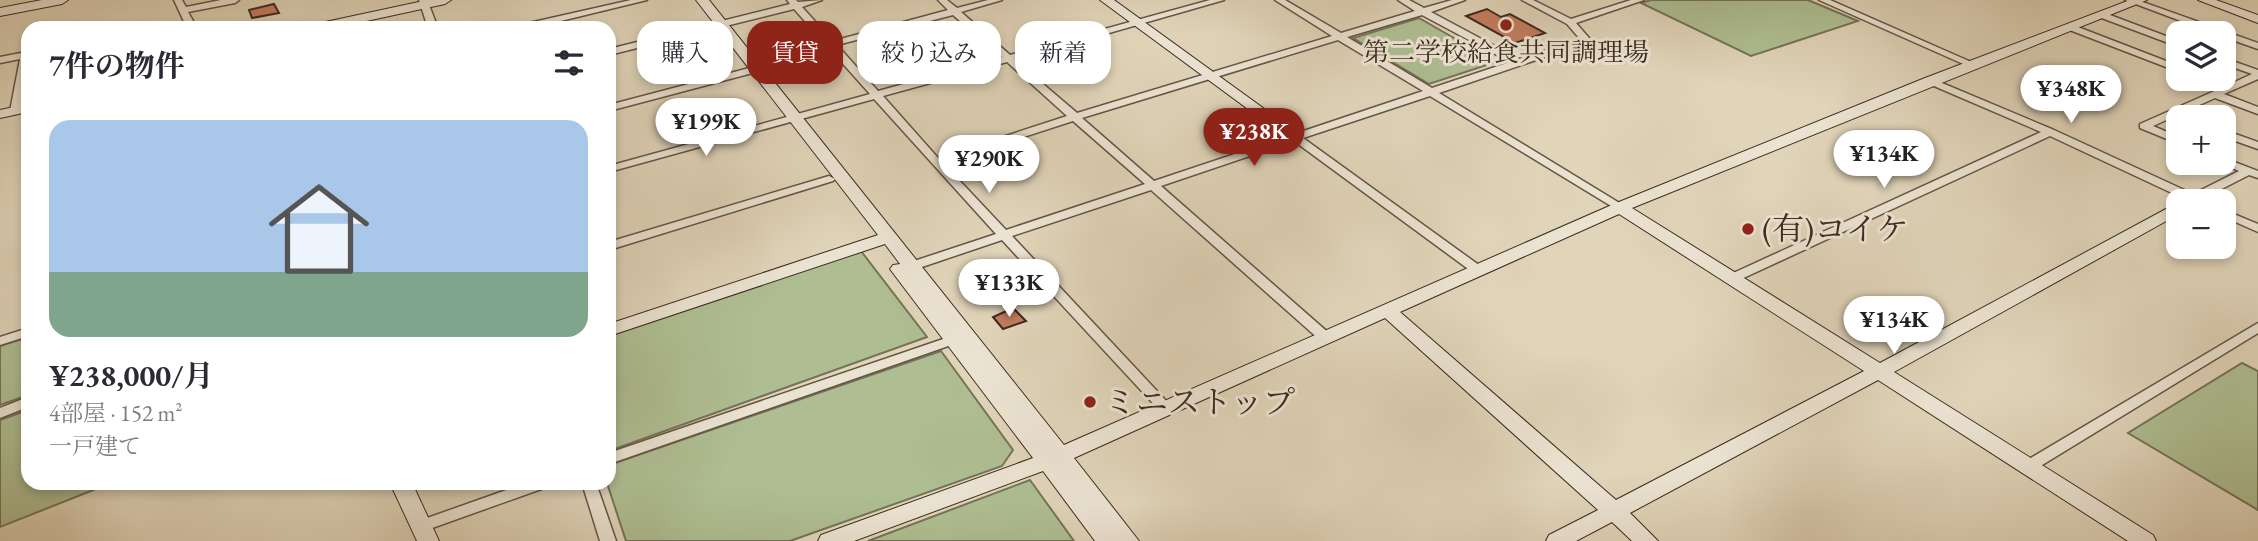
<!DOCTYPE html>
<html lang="ja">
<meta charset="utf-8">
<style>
:root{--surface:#fff;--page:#f2f2f3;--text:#2b2b33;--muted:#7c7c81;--accent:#8f2418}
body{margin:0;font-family:"EB Garamond","Noto Serif JP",serif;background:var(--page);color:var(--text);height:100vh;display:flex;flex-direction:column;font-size:26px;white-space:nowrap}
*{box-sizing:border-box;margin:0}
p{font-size:23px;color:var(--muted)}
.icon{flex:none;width:38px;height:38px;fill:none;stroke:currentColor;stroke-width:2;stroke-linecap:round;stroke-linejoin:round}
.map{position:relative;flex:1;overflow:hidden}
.drawer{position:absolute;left:21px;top:21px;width:595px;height:469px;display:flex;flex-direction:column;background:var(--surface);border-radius:21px;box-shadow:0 4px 10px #0003}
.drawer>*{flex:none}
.banner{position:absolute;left:637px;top:21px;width:665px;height:63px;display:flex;gap:14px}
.fabs{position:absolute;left:2166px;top:21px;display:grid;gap:14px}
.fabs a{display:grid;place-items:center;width:70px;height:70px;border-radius:14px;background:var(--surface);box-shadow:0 4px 10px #0003;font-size:35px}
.price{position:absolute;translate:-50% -60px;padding:0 16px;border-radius:24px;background:#fff;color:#222;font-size:23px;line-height:46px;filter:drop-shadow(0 2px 4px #0008)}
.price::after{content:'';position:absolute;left:50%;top:42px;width:21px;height:16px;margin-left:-10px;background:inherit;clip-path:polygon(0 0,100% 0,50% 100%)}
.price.active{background:var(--accent);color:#fff}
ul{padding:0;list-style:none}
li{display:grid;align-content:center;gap:14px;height:371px;padding:0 28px}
li span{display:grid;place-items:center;height:217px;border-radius:21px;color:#555}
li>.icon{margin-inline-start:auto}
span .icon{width:126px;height:126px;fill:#fffc;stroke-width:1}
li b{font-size:30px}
h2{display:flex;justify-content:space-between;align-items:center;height:84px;padding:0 28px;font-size:30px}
.chip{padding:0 24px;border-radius:21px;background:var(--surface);box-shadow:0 4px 10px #0003;font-size:24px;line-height:63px}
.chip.active{background:var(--accent);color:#fff}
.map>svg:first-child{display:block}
</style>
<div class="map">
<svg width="2258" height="541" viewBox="0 0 2258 541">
<rect width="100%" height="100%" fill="#e0d4b9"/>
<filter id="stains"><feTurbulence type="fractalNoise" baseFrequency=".00286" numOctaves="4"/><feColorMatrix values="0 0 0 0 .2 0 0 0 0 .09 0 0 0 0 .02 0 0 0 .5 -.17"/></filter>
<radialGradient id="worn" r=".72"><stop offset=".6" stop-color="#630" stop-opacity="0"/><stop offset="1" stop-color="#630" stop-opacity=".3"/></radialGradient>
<path fill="#aebe92" stroke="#757458" stroke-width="2" d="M 1651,0 L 1808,0 L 1858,21 L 1751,56 L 1641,3 Z
M 1419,18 L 1496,62 L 1429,84 L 1353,38 Z
M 861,251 L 927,337 L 609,451 L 609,336 Z
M 28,337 L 28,395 L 0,405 L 0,346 Z
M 941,351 L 1013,450 L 1002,466 L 790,541 L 626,541 L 607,483 L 609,465 Z
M 2242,363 L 2258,371 L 2258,510 L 2128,433 Z
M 28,410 L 28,483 L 111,483 L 0,527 L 0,420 Z
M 1030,480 L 1074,541 L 868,541 Z"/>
<path fill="#c47d60" stroke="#3c2b1e" stroke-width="2" d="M 274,4 L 279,13 L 252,18 L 249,10 Z
M 1487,9 L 1501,17 L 1510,14 L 1545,33 L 1515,43 L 1466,16 Z
M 1013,308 L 1026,321 L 1003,329 L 993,317 Z"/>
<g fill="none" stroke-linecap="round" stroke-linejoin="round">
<defs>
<path id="street" d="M 174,0 L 182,0 L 186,7 L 221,0 L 239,0 L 235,3 L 188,12 L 197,28 L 187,28 Z
M 419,0 L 427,0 L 438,28 L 428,28 Z
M 631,0 L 647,0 L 532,28 L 515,28 L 520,25 Z
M 787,0 L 796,0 L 798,2 L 822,0 L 802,7 L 833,41 L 948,10 L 938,0 L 947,0 L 957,8 L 988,0 L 1002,0 L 961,12 L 1010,55 L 1210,0 L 1224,0 L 1015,60 L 1077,113 L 1332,36 L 1275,0 L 1285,0 L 1341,33 L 1415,11 L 1398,0 L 1409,0 L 1424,8 L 1452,0 L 1465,0 L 1431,12 L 1519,59 L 1580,39 L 1567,24 L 1522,0 L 1533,0 L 1571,19 L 1631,0 L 1644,0 L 1576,23 L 1589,38 L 1589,42 L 1439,93 L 1626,207 L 1624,209 L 1616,209 L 1430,96 L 1303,138 L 1483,268 L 1485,271 L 1483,274 L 1475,274 L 1294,141 L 1161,186 L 1331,335 L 1333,338 L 1331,341 L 1321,341 L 1151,190 L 1012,236 L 1171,406 L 1173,409 L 1171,412 L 1161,412 L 1002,240 L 916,269 L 908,269 L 906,266 L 908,263 L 996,234 L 874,99 L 609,172 L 609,166 L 870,94 L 794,9 L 609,55 L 609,49 L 790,4 ZM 953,15 L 1002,57 L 878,91 L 837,45 ZM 1422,15 L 1510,62 L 1432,88 L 1347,37 ZM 1338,40 L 1423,91 L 1154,181 L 1082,118 ZM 1007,62 L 1067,116 L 938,158 L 883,96 ZM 1073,121 L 1145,184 L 1006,230 L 943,163 Z
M 1819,0 L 1830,0 L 1978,65 L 1973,68 L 1970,67 Z
M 2125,0 L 2137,0 L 2258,43 L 2258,49 L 2224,37 L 2224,33 L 2213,33 Z
M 2102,12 L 2179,41 L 2179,47 L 2099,17 L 2099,13 Z
M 2070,24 L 2179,66 L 2179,72 L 2067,29 L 2067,25 Z
M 26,52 L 28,53 L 28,69 L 20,111 L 15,114 L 10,111 L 20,59 L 0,63 L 0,57 Z
M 2224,58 L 2258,70 L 2258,79 L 2224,94 L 2258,107 L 2258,114 L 2215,98 L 2153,126 L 2179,137 L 2179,144 L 2140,128 L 2140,124 L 2219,89 L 2200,81 L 2198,79 L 2211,79 L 2228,85 L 2252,74 L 2224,64 Z
M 757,66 L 762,69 L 760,71 L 609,111 L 609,105 Z
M 1930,78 L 2054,130 L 2193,194 L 2239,171 L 2220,163 L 2224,163 L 2224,158 L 2258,171 L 2258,178 L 2249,175 L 2202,199 L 2204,201 L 2189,201 L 2050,136 L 1737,281 L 1729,281 L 1727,278 L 1729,275 L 2041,132 L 1927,83 L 1927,79 Z
M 2224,130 L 2258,142 L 2258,149 L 2224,137 Z
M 829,176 L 835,179 L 833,181 L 609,250 L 609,242 Z
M 2224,210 L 2258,224 L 2258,232 L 2224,217 Z
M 2258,323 L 2258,333 L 2034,470 L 2029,471 L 2024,470 L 2022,466 L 2024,462 Z
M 28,328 L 28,336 L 0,345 L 0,337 Z
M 952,336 L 957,337 L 959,340 L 957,343 L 609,464 L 609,453 Z
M 28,397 L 28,407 L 0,418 L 0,408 Z
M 526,483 L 549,483 L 547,487 L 421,532 L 416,530 L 413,526 L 416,522 Z
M 582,483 L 596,483 L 616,541 L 600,541 Z"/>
<path id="secondary" d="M 42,0 L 68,0 L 62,4 L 0,16 L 0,8 Z
M 428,0 L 451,0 L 445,4 L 334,28 L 309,28 L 316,24 Z
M 696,0 L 709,0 L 1064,445 L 1614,204 L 1925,78 L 2130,0 L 2147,0 L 1632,208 L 1880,363 L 2179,202 L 2179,214 L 1894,372 L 2153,535 L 2156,541 L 2128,541 L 1878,380 L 1630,513 L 1658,541 L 1632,541 L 1612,522 L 1576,541 L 1546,541 L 1549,535 L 1598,510 L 1385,318 L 1074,458 L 1139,541 L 1095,541 L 1043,471 L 854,541 L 818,541 L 821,535 L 1033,458 L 893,273 L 890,269 L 893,265 L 900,264 L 885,244 L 609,336 L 609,324 L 878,235 ZM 1619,214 L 1864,371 L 1616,500 L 1400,312 Z
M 1100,0 L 1114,0 L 1303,137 L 1295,142 L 1290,140 Z
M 2198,0 L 2216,0 L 2258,15 L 2258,23 Z
M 28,104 L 28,112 L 0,118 L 0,110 Z
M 2193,194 L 2199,196 L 2200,201 L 2182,201 Z
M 390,483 L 412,483 L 439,541 L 417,541 Z"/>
</defs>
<use href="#street" stroke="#655545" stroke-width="3"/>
<use href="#secondary" stroke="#3c2b1e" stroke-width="2"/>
<use href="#street" fill="#ebe3d2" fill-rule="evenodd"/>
<use href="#secondary" fill="#ebe3d2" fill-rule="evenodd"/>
</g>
<g fill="#8f2418" stroke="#ebe3d2" stroke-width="2.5">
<circle cx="1506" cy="25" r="7"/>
<circle cx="1748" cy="229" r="7"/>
<circle cx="1090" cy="402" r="7"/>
</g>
<g text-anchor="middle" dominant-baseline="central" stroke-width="6" stroke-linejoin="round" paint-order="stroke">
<g font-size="26" fill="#3c2b1e" stroke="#ebe3d2">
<text x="1506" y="52">第二学校給食共同調理場</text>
</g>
<g font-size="32" fill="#3c2b1e" stroke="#ebe3d2" text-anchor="start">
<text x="1762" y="229">(有)コイケ</text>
<text x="1104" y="402">ミニストップ</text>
</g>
</g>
<rect width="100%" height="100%" filter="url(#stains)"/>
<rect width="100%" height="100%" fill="url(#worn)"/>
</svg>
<div class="fabs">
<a><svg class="icon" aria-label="layers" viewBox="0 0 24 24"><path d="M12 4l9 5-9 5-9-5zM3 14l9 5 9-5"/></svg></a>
<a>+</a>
<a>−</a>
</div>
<b class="price" style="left:2071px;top:125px">¥348K</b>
<b class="price" style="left:706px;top:158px">¥199K</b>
<b class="price active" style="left:1254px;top:168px">¥238K</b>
<b class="price" style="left:1884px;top:190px">¥134K</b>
<b class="price" style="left:989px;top:195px">¥290K</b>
<b class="price" style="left:1009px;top:319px">¥133K</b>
<b class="price" style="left:1894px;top:356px">¥134K</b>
<div class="banner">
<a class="chip">購入</a>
<a class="chip active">賃貸</a>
<a class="chip">絞り込み</a>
<a class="chip">新着</a>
</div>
<section class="drawer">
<h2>7件の物件<svg class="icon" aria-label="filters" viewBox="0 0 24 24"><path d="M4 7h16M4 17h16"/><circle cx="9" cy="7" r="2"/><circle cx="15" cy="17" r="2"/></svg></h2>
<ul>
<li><span style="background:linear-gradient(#a9c7e8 70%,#7fa58c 0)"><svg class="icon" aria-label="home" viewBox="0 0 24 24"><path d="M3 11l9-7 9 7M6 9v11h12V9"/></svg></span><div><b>¥238,000/月</b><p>4部屋 · 152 m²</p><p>一戸建て</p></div></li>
</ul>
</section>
</div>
